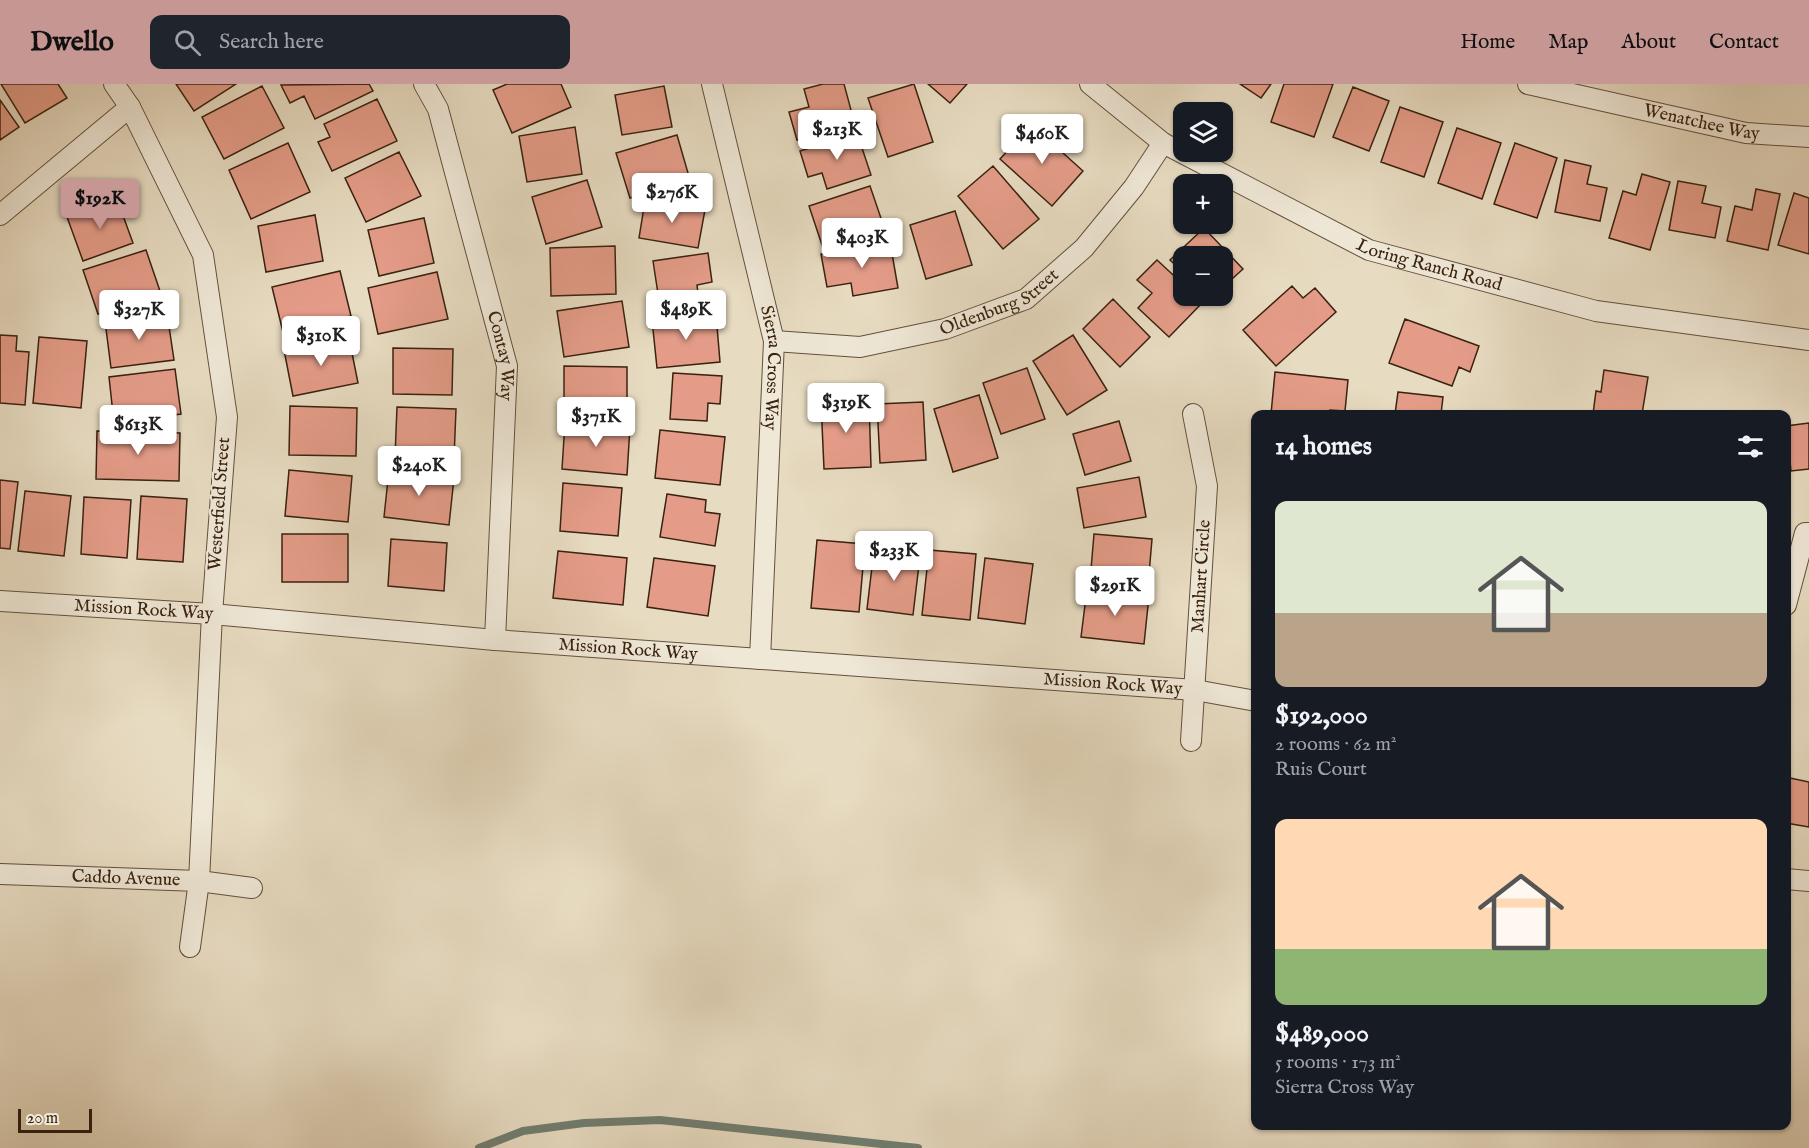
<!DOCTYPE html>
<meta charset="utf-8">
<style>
:root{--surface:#171b24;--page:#20242c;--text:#f1f3f6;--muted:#9ea1a6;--accent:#c59692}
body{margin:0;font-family:"IM FELL English",serif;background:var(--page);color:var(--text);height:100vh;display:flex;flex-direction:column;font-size:22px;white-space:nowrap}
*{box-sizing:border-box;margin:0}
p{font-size:20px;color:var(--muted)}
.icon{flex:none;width:33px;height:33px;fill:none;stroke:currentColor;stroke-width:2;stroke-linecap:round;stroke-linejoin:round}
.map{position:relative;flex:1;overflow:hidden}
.details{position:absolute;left:1251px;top:326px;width:540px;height:720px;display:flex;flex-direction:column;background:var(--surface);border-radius:12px;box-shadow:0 2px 4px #0004}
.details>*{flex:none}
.tools{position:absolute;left:1173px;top:18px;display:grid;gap:12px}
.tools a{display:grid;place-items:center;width:60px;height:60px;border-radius:12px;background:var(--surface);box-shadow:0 2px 4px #0004;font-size:30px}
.scale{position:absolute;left:18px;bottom:15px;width:74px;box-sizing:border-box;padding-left:6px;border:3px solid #39220f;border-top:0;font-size:16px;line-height:21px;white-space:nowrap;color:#39220f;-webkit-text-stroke:4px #efe8d7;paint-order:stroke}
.price{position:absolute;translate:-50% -51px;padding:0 14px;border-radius:6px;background:#fff;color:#222;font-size:20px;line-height:39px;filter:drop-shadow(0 2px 3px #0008)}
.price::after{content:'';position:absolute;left:50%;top:36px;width:18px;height:14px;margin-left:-9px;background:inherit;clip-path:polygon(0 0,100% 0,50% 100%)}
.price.current{background:var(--accent);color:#111}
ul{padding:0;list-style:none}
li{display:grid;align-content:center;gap:12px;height:318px;padding:0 24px}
li span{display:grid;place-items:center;height:186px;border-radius:12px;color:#555}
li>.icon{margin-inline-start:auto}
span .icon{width:108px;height:108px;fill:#fffc;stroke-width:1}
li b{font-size:26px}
h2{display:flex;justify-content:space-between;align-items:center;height:72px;padding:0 24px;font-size:26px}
header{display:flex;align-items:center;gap:36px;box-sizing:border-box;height:84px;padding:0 30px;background:var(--accent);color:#111}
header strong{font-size:28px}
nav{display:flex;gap:33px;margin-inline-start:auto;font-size:21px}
.search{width:420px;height:54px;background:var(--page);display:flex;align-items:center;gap:15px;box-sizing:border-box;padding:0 21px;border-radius:12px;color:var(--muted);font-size:22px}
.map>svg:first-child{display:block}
</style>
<header>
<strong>Dwello</strong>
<div class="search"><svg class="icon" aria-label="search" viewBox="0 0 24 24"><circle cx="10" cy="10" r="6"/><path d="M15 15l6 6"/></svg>Search here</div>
<nav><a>Home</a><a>Map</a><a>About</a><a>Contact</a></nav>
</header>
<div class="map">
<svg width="1809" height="1064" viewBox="0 0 1809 1064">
<rect width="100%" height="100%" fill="#e7dbc1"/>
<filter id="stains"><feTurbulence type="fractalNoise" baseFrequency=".00333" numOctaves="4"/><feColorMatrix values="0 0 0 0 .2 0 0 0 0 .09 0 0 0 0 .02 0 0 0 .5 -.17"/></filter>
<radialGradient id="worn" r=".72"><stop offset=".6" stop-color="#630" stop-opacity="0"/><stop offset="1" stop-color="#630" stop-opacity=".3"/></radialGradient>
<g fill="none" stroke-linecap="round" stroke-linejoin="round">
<path stroke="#717e71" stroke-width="8" d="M 479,1064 L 523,1047 L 584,1039 L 660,1036 L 918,1064"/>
</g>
<path fill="#e49c88" stroke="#39220f" stroke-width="1.5" d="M 1,0 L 58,0 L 67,14 L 25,39 Z
M 176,0 L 236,0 L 194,27 Z
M 369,0 L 373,7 L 315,35 L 304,12 L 290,19 L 281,1 Z
M 507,0 L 561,0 L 571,23 L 512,49 L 493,6 Z
M 823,0 L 844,0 L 855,41 L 797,56 L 789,28 L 809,23 L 804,5 Z
M 914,0 L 933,58 L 888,73 L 868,14 Z
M 928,0 L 967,0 L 950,19 Z
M 1240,0 L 1271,0 L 1261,14 Z
M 1284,0 L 1333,0 L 1314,53 L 1271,38 Z
M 262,2 L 284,44 L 224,75 L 202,33 Z
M 664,2 L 672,43 L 622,51 L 615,11 Z
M 1353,3 L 1389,17 L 1369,67 L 1333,53 Z
M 377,15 L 397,57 L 332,87 L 318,58 L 330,53 L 324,40 Z
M 0,16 L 19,43 L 0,56 Z
M 1400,23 L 1443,38 L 1424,93 L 1381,78 Z
M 1032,41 L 1083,87 L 1052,122 L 1000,75 Z
M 575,43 L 582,90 L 527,98 L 519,52 Z
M 1457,44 L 1501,59 L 1482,115 L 1438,99 Z
M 857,49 L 871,91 L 827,105 L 822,89 L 808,93 L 800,67 Z
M 677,51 L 690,96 L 630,114 L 616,69 Z
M 288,59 L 310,108 L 251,135 L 229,86 Z
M 1515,59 L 1557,74 L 1537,134 L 1494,120 Z
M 399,68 L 421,112 L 366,138 L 345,94 Z
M 1565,76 L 1591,82 L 1587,100 L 1607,104 L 1600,137 L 1555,128 Z
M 993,82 L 1039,135 L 1003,165 L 958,112 Z
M 1642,90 L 1670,98 L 1650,166 L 1609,154 L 1623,107 L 1636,111 Z
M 587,96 L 602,143 L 546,160 L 532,113 Z
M 1678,97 L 1706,102 L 1702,119 L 1721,123 L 1715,154 L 1669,146 Z
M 870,102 L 885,146 L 824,167 L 809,122 Z
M 1756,105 L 1780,110 L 1768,166 L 1727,157 L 1735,122 L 1752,126 Z
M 1794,109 L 1809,114 L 1809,170 L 1778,161 Z
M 117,115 L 133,159 L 83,177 L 67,133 Z
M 645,117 L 705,126 L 698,164 L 639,154 Z
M 955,127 L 972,181 L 926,195 L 910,141 Z
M 315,131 L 323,177 L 266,188 L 258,142 Z
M 424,134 L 434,179 L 379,192 L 368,146 Z
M 1204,144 L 1243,185 L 1222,204 L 1222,172 L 1184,172 L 1184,189 L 1170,176 Z
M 890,158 L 898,204 L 853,212 L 851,199 L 827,203 L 821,170 Z
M 615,162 L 616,210 L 551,212 L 550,164 Z
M 146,166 L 161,210 L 98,230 L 83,186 Z
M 708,169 L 712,198 L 697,201 L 699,217 L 660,223 L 653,177 Z
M 1157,176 L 1184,201 L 1184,212 L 1194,212 L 1202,219 L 1169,253 L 1138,224 L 1152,209 L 1137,196 Z
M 340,187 L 351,232 L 283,248 L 272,203 Z
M 437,188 L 448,235 L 378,250 L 368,204 Z
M 1292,202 L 1303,214 L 1315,204 L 1336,228 L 1276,282 L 1243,246 Z
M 1113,215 L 1150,253 L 1120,283 L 1083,245 Z
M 622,217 L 629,263 L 564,273 L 557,227 Z
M 167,229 L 174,276 L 111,284 L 105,237 Z
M 716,230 L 720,278 L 657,284 L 652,236 Z
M 1405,235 L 1479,262 L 1470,288 L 1459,283 L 1452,302 L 1389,279 Z
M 0,251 L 17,252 L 16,267 L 29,268 L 25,321 L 0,319 Z
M 1073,251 L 1107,306 L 1067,331 L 1033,277 Z
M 39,253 L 87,257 L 81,324 L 33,319 Z
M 349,254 L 358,299 L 293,312 L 284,266 Z
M 393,264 L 453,265 L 452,311 L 393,310 Z
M 564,282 L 627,283 L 627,331 L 564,330 Z
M 1027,284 L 1045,335 L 1001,350 L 983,299 Z
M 175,285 L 181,330 L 114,339 L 109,293 Z
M 1604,286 L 1648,293 L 1642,330 L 1593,330 L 1596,307 L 1601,308 Z
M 1275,288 L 1348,296 L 1345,327 L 1330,326 L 1330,330 L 1271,330 Z
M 673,289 L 722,292 L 720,320 L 708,319 L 707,337 L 670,335 Z
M 1398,308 L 1443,313 L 1441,330 L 1395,330 Z
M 979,311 L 998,374 L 953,388 L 934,325 Z
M 869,316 L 871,383 L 824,385 L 821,318 Z
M 923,318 L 926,376 L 880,379 L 877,320 Z
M 290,322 L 357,324 L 356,372 L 289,371 Z
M 397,323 L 456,325 L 454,375 L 395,373 Z
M 1119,337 L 1131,377 L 1085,391 L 1073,350 Z
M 565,338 L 630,343 L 627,391 L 562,385 Z
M 1809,339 L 1809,385 L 1791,387 L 1786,342 Z
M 660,346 L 725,353 L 720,401 L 655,394 Z
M 97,347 L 180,349 L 179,397 L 96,395 Z
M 289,386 L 352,392 L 348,438 L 285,432 Z
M 389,386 L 454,394 L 449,441 L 384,433 Z
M 1139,393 L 1146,433 L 1084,444 L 1077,404 Z
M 0,396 L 18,398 L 10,465 L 0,464 Z
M 563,399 L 622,404 L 618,452 L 560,447 Z
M 25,407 L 71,412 L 64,472 L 18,467 Z
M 667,410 L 706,416 L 705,428 L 720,430 L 715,462 L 660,453 Z
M 141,412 L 187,415 L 183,478 L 137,475 Z
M 84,413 L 131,416 L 127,474 L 81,470 Z
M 282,450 L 348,450 L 348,498 L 282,498 Z
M 1094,450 L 1152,455 L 1148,502 L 1090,497 Z
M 391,455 L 447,459 L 444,507 L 388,502 Z
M 817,456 L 865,460 L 859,528 L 811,524 Z
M 874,466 L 920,472 L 913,531 L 867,525 Z
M 929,466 L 976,470 L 970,536 L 922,531 Z
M 558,467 L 627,474 L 623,521 L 553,514 Z
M 654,474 L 715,482 L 708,532 L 647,523 Z
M 985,474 L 1033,480 L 1025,540 L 978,534 Z
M 1087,505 L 1149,512 L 1144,560 L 1081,553 Z
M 1790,694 L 1809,698 L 1809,743 L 1786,739 L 1786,708 Z"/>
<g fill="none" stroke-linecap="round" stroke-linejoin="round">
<defs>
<g id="minor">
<path d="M 114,0 L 130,23 L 203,171 L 227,333 L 212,530 L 199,797 L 190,863"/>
<path id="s1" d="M 424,0 L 438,25 L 507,282 L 495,556"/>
<path id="s2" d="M 712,0 L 774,257 L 760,575"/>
<path id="s3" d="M 1090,0 L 1163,59 L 1369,166 L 1596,227 L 1809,256"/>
<path id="s4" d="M 1528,0 L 1746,49 L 1809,53"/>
<path d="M 0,131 L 130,23"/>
<path id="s5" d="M 774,257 L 860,263 L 945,245 L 1026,215 L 1084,164 L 1134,103 L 1163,59"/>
<path id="s6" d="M 0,517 L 212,530 L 495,556 L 1195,606 L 1256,617"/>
<path d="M 1786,521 L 1805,449 L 1809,449"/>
<path id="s7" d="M 1191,657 L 1207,402 L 1193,330"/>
<path id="s8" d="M 0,790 L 199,797 L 252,804"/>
<path d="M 1786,795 L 1809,797"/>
</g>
</defs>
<use href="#minor" stroke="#64503c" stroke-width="22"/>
<use href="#minor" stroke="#efe8d7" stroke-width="20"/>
</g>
<g text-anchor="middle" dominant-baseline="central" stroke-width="4.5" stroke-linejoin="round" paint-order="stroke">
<g font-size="18" fill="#39220f" stroke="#efe8d7">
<text stroke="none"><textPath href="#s4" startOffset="178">Wenatchee Way</textPath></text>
<text stroke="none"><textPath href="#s3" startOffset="388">Loring Ranch Road</textPath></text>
<text stroke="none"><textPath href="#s5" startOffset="234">Oldenburg Street</textPath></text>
<text stroke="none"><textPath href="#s1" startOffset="284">Contay Way</textPath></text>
<text stroke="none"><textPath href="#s2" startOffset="291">Sierra Cross Way</textPath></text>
<text transform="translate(220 420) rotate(-86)">Westerfield Street</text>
<text stroke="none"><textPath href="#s7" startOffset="165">Manhart Circle</textPath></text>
<text stroke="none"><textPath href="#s6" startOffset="144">Mission Rock Way</textPath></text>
<text stroke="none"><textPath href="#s6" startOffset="630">Mission Rock Way</textPath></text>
<text stroke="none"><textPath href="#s6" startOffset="1116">Mission Rock Way</textPath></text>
<text stroke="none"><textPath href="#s8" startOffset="126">Caddo Avenue</textPath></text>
</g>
</g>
<rect width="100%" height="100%" filter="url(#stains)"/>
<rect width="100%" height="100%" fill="url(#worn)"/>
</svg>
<div class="tools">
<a><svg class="icon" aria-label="layers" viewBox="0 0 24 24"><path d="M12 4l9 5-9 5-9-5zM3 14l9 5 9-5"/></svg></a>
<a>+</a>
<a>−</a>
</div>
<div class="scale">20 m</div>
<b class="price" style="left:837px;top:77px">$213K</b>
<b class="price" style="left:1042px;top:81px">$460K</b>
<b class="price" style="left:672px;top:140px">$276K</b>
<b class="price current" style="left:100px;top:146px">$192K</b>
<b class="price" style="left:862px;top:185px">$403K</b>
<b class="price" style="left:139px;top:257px">$327K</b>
<b class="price" style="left:686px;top:257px">$489K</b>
<b class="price" style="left:321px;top:283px">$310K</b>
<b class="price" style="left:846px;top:350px">$319K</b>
<b class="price" style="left:596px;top:364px">$371K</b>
<b class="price" style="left:138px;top:372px">$613K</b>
<b class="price" style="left:419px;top:413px">$240K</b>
<b class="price" style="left:894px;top:498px">$233K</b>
<b class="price" style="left:1115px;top:533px">$291K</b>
<section class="details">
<h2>14 homes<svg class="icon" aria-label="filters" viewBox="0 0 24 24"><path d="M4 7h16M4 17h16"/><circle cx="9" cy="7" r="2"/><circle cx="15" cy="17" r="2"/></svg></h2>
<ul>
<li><span style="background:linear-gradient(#dfe7d0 60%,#b9a48a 0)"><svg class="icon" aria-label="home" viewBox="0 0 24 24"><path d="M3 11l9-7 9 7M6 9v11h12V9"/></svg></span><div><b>$192,000</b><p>2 rooms · 62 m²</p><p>Ruis Court</p></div></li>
<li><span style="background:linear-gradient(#ffd9b3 70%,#8fb573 0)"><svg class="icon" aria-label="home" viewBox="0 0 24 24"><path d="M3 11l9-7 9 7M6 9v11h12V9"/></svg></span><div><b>$489,000</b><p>5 rooms · 173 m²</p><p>Sierra Cross Way</p></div></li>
</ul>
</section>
</div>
